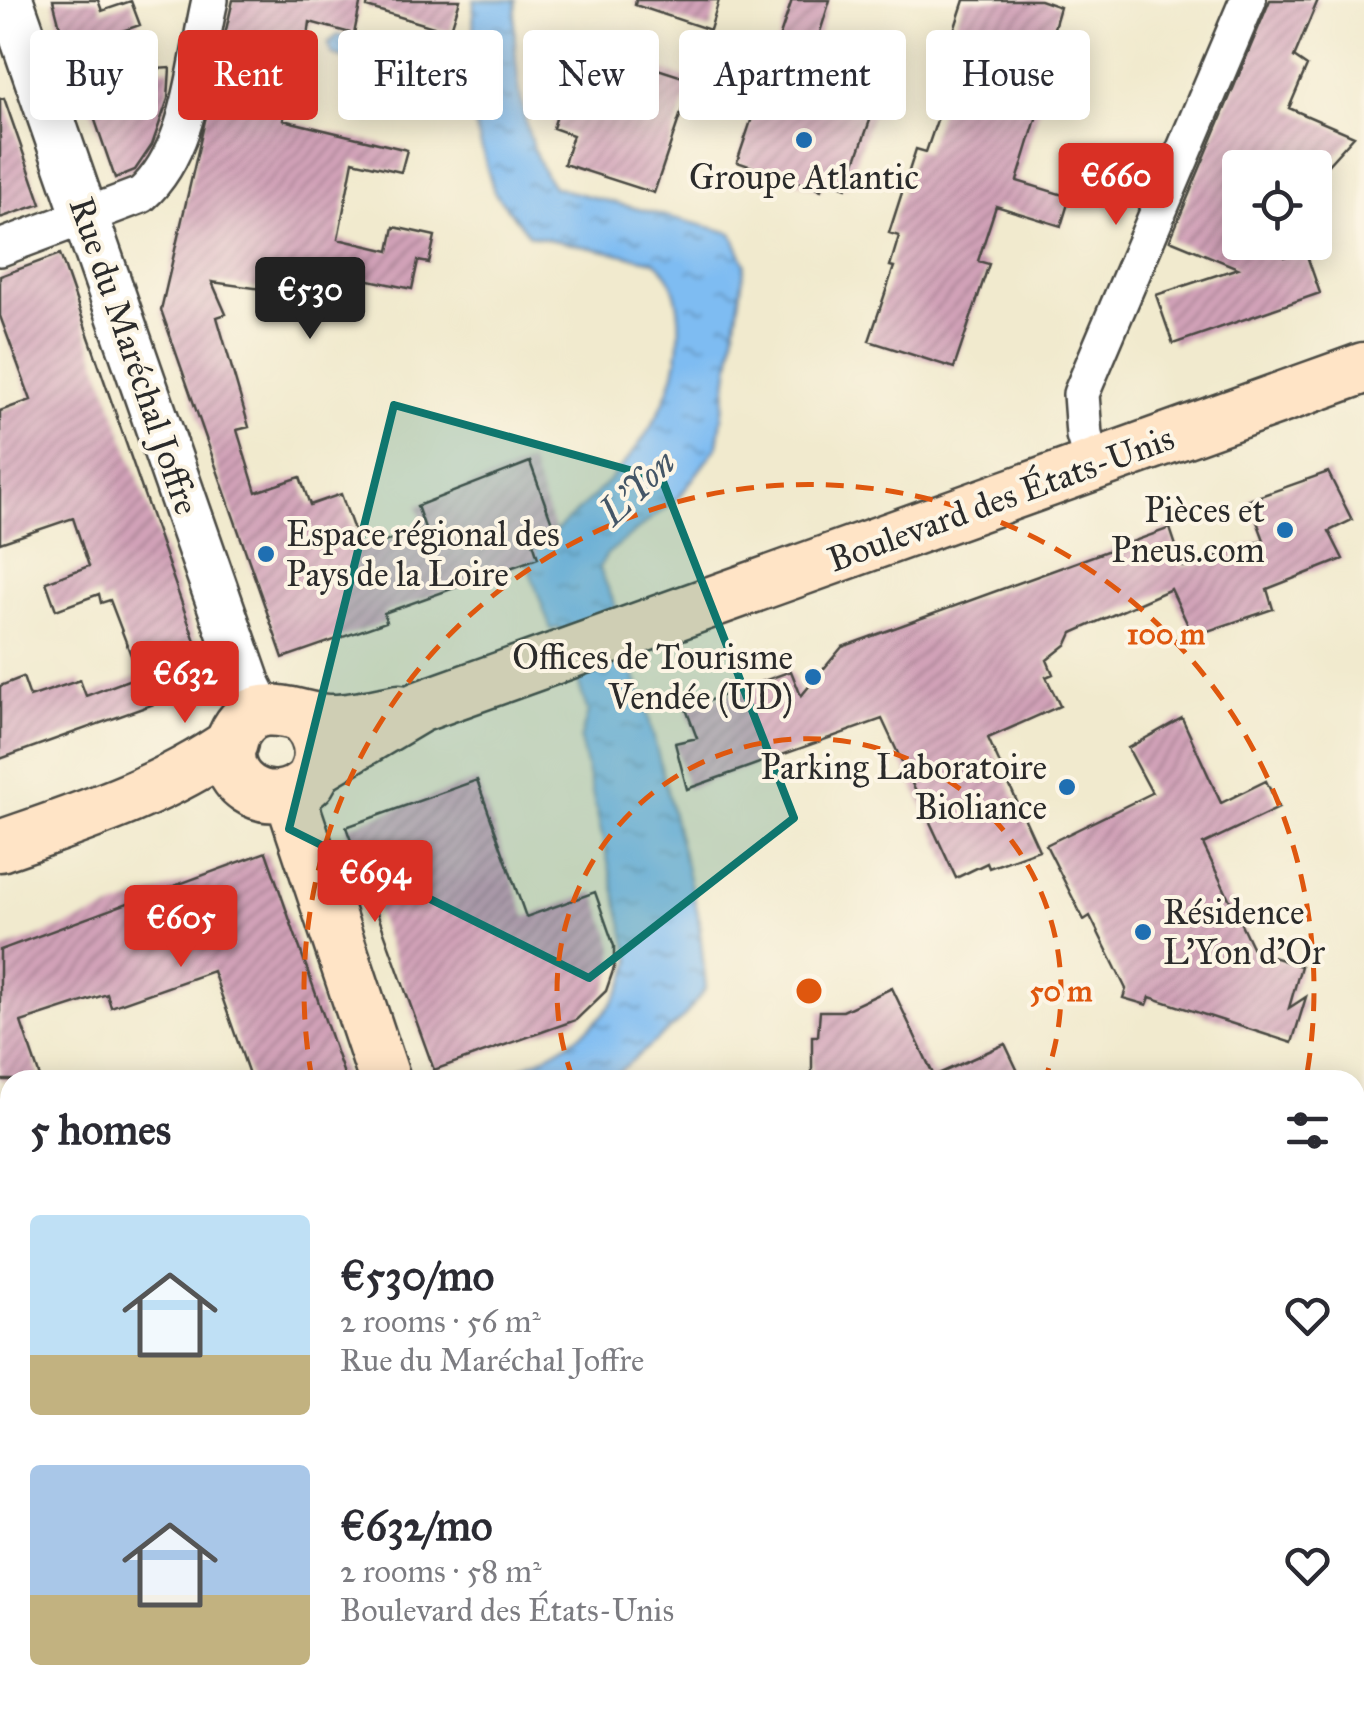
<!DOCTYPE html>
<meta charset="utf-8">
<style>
:root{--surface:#fff;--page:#f2f2f3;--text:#2b2b33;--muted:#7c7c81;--accent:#d93025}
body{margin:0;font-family:"IM FELL Great Primer",serif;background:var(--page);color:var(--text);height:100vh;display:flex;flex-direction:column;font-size:38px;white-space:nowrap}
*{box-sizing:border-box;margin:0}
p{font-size:32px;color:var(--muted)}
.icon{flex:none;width:55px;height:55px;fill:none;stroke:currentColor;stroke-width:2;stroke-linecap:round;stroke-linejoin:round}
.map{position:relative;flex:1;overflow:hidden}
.panel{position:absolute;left:0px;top:1070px;width:1365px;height:640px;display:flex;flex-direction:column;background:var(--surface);border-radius:30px 30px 0 0;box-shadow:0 5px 25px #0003}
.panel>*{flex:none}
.banner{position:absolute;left:30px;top:30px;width:1305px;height:90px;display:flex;gap:20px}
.buttons{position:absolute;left:1222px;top:150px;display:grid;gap:20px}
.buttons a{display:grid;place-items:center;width:110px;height:110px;border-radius:10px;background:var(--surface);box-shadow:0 5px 25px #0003;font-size:50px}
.price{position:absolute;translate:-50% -85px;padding:0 22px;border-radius:10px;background:var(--accent);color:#fff;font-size:32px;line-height:65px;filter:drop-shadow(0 2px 5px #0008)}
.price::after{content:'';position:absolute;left:50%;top:60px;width:30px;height:22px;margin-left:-15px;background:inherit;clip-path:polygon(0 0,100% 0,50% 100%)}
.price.selected{background:#222;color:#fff}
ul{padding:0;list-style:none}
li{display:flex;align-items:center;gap:30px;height:250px;padding:0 30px}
li span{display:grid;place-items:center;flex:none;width:280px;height:200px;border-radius:10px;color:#555}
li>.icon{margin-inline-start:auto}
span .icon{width:120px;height:120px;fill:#fffc;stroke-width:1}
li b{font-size:42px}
h2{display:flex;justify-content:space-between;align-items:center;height:120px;padding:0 30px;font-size:42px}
.chip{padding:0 35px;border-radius:10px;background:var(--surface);box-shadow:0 5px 25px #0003;font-size:35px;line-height:90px}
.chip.selected{background:var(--accent);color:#fff}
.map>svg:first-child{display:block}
</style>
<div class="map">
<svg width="1364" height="1710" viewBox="0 0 1364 1710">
<defs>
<pattern id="park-dots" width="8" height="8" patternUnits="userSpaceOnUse" patternTransform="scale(2.5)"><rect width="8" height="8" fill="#91d38a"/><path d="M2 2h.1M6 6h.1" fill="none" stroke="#7db577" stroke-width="1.8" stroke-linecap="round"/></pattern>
<pattern id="water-ripples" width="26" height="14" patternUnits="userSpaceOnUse" patternTransform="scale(2.5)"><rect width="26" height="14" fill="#7ebcf2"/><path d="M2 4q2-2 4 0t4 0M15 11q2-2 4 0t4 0" fill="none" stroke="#6799c4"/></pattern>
<pattern id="building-hatch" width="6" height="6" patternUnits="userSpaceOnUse" patternTransform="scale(2.5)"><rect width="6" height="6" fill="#d1a2b8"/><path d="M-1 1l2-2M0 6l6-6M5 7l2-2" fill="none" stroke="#aa8496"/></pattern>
</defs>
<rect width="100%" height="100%" fill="#fcf5e5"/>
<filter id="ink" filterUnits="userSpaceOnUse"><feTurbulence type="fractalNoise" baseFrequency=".01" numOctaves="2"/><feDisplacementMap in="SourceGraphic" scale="20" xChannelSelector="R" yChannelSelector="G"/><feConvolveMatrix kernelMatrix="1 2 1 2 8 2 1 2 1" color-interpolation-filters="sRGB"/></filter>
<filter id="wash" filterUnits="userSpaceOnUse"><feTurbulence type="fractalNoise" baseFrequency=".0048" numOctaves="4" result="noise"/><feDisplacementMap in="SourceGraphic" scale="40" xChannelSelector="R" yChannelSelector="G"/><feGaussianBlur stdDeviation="2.25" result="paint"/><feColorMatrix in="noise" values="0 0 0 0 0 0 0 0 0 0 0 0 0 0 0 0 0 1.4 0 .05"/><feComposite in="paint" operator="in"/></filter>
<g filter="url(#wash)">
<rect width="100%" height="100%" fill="#f1eace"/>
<path fill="url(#park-dots)" stroke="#5e7f5a" stroke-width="2.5" d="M 8,1565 L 10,1700 L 435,1700 L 425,1710 L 0,1710 L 0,1586 Z"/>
<path fill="url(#water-ripples)" stroke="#54748e" stroke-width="2.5" d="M 474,0 L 516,0 C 511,53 521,143 553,187 L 732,233 L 745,263 L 718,445 L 680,496 L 607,554 L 599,567 L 616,607 L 613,614 L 648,715 L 698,914 L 706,988 L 684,1017 L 609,1080 L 495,1080 C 552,1054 616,1028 631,961 L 580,740 L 588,712 L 562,632 L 559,627 L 551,630 L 527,563 L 536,559 L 532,552 C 604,488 687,421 679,315 C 677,294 671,273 654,261 L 529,235 L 494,192 L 471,110 Z
M 338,35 L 377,46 L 371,66 L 332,55 L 328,43 Z
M 10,1414 L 10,1559 L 0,1588 L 0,1439 Z"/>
<g id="blocks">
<path fill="url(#building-hatch)" d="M 53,0 L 98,0 L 102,11 L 131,1 L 140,25 L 66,50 Z
M 233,0 L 361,0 L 354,34 L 310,22 L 305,59 L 297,56 L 283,120 L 407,150 L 401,172 L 353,161 L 338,239 L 389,251 L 394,227 L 435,236 L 429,263 L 418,261 L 412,289 L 303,266 L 306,286 L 269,290 L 212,282 L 226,314 L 217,317 L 249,427 L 237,430 L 256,492 L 300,477 L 310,505 L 341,494 L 361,550 L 425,528 L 417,506 L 530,462 L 555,531 L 532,539 L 538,558 L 384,613 L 386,622 L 283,658 L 161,310 Z
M 368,0 L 460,0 L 450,32 L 367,7 Z
M 636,0 L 719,0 L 710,30 L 635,5 Z
M 792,0 L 830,0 L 808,71 L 879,95 L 846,188 L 824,180 L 821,190 L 737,162 Z
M 964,0 L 1040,0 L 1060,7 L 1035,94 L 1043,96 L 1017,181 L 1070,197 L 1061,226 L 996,206 L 978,261 L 989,264 L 954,368 L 869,341 L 894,267 L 890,266 L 899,236 L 889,233 L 916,149 L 926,152 L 945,97 L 953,68 L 943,64 Z
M 1270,0 L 1318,0 L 1294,57 L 1307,66 L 1289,108 L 1354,136 L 1325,168 L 1240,168 L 1240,180 L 1226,213 L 1240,219 L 1240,242 L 1279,242 L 1284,257 L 1305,250 L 1320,293 L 1173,344 L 1156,295 L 1238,268 L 1170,240 Z
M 580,44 L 692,80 L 654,193 L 564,164 L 573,135 L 553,128 Z
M 170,68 L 168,99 L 152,145 L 135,170 L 115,178 L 79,74 Z
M 4,98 L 41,204 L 0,218 L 0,99 Z
M 60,254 L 210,684 L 0,759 L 0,686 L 23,677 L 30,697 L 80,680 L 86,696 L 139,676 L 110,600 L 101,603 L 99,594 L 56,610 L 46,582 L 89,566 L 73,518 L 0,543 L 0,411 L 31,400 L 0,316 L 0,276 Z
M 1328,472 L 1352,520 L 1329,531 L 1343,559 L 1267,589 L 1273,609 L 1193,636 L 1171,589 L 1072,633 L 1067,644 L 1047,660 L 1053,674 L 1046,677 L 1060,706 L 988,738 L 1039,850 L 989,868 L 987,863 L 956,878 L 882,719 L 687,789 L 675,743 L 697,738 L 686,709 L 791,671 L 801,696 L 842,647 L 1170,528 L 1183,567 L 1264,540 L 1249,500 Z
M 1182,718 L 1221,803 L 1266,781 L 1279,808 L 1203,844 L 1254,951 L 1301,966 L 1289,1008 L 1306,997 L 1292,1043 L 1150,997 L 1147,1005 L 1123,998 L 1126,989 L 1090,916 L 1084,920 L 1046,845 L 1152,793 L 1128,748 Z
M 477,780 L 526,917 L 595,892 L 614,946 L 614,968 L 606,991 L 576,1020 L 434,1070 L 346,827 Z
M 266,852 L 346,1080 L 251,1080 L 213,971 L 111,1007 L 107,994 L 21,1022 L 41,1080 L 0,1080 L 0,950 Z
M 892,988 L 934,1076 L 1005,1044 L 1022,1080 L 812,1080 L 812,1036 L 818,1036 L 820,1011 L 843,1011 Z"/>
</g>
</g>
<g filter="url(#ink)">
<use href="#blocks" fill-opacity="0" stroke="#494843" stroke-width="2.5"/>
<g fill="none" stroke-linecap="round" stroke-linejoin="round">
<defs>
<path id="minor" d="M 0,248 L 141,195 C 192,150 195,63 210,0
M 1093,465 L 1084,435 L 1081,394 L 1248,0"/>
<path id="tertiary" d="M 10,0 L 248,685 L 261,711"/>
<path id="secondary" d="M 300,716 C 321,734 325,758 310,781 C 270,820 209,779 236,731 C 258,693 297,719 329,720 C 351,721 376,714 399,710
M 318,767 L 419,707 L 1364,368
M 290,796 L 385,1080
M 0,846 C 80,818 162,792 232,743
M 602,1700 L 606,1710"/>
</defs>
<use href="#minor" stroke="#494843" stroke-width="40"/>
<use href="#tertiary" stroke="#494843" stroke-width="50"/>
<use href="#secondary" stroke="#494843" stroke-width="55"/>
<use href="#minor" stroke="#fff" stroke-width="35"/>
<use href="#tertiary" stroke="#fff" stroke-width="45"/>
<use href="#secondary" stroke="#ffe4c6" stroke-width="50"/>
</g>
</g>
<path fill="#0f766e" fill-opacity="0.2" stroke="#0f766e" stroke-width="8" stroke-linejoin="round" d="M 394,405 L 662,479 L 794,818 L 589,978 L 289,829 Z"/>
<g fill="none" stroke="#df570e" stroke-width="5" stroke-dasharray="18 12">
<path d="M573 1079A252 252 0 1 1 1045 1079"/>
<path d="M312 1079A505 505 0 1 1 1306 1079"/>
</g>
<g fill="#1f6fb2" stroke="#fcf5e5" stroke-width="4">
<circle cx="804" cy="140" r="10"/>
<circle cx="1285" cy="530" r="10"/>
<circle cx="266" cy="554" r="10"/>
<circle cx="813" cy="677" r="10"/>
<circle cx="1067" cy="787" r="10"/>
<circle cx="1143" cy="932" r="10"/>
</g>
<g text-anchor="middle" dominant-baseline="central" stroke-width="8" stroke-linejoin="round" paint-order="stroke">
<g font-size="35" fill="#2b2b2b" stroke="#fcf5e5" text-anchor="end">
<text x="804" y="177" text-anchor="middle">Groupe Atlantic</text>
<text x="1265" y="510">Pièces et<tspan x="1265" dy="40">Pneus.com</tspan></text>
<text x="286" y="534" text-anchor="start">Espace régional des<tspan x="286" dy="40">Pays de la Loire</tspan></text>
<text x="793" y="657">Offices de Tourisme<tspan x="793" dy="40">Vendée (UD)</tspan></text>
<text x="1047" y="767">Parking Laboratoire<tspan x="1047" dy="40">Bioliance</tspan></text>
<text x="1163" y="912" text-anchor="start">Résidence<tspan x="1163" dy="40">L'Yon d'Or</tspan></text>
</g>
<g font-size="35" fill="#2b2b2b" stroke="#fcf5e5">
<text transform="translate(134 356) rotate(71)">Rue du Maréchal Joffre</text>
<text transform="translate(1001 499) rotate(-20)">Boulevard des États-Unis</text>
</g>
<g font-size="38" font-style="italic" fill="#445667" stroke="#fcf5e5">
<text transform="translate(637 487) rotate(-44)">L'Yon</text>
</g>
</g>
<circle cx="809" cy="991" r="15" fill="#df570e" stroke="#fcf5e5" stroke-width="5"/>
<g font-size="30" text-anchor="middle" font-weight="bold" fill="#df570e" stroke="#fcf5e5" stroke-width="8" stroke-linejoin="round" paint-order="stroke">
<text x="1166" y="644">100 m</text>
<text x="1061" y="1001">50 m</text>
</g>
</svg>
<div class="buttons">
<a><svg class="icon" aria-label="locate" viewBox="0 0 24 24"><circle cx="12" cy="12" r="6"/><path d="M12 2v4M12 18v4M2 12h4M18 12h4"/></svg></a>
</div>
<b class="price" style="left:1116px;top:228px">€660</b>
<b class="price selected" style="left:310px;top:342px">€530</b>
<b class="price" style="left:185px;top:726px">€632</b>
<b class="price" style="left:375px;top:925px">€694</b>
<b class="price" style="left:181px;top:970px">€605</b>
<div class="banner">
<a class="chip">Buy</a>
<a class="chip selected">Rent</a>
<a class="chip">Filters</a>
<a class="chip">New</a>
<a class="chip">Apartment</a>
<a class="chip">House</a>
</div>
<section class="panel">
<h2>5 homes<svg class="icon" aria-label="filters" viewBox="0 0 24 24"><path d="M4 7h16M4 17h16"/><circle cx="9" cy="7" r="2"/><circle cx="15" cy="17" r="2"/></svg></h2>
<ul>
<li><span style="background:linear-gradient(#bfe0f5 70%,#c2b280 0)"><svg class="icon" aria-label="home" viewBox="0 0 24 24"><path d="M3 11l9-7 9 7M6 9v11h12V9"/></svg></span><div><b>€530/mo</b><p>2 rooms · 56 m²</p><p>Rue du Maréchal Joffre</p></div><svg class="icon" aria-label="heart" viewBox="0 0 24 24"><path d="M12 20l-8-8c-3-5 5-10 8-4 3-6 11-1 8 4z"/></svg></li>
<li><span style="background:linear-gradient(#a9c7e8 65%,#c2b280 0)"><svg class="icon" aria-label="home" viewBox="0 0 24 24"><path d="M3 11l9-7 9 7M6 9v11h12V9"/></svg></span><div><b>€632/mo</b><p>2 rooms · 58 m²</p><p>Boulevard des États-Unis</p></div><svg class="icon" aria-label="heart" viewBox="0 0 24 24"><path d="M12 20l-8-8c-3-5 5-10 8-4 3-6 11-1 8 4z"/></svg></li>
</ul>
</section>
</div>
